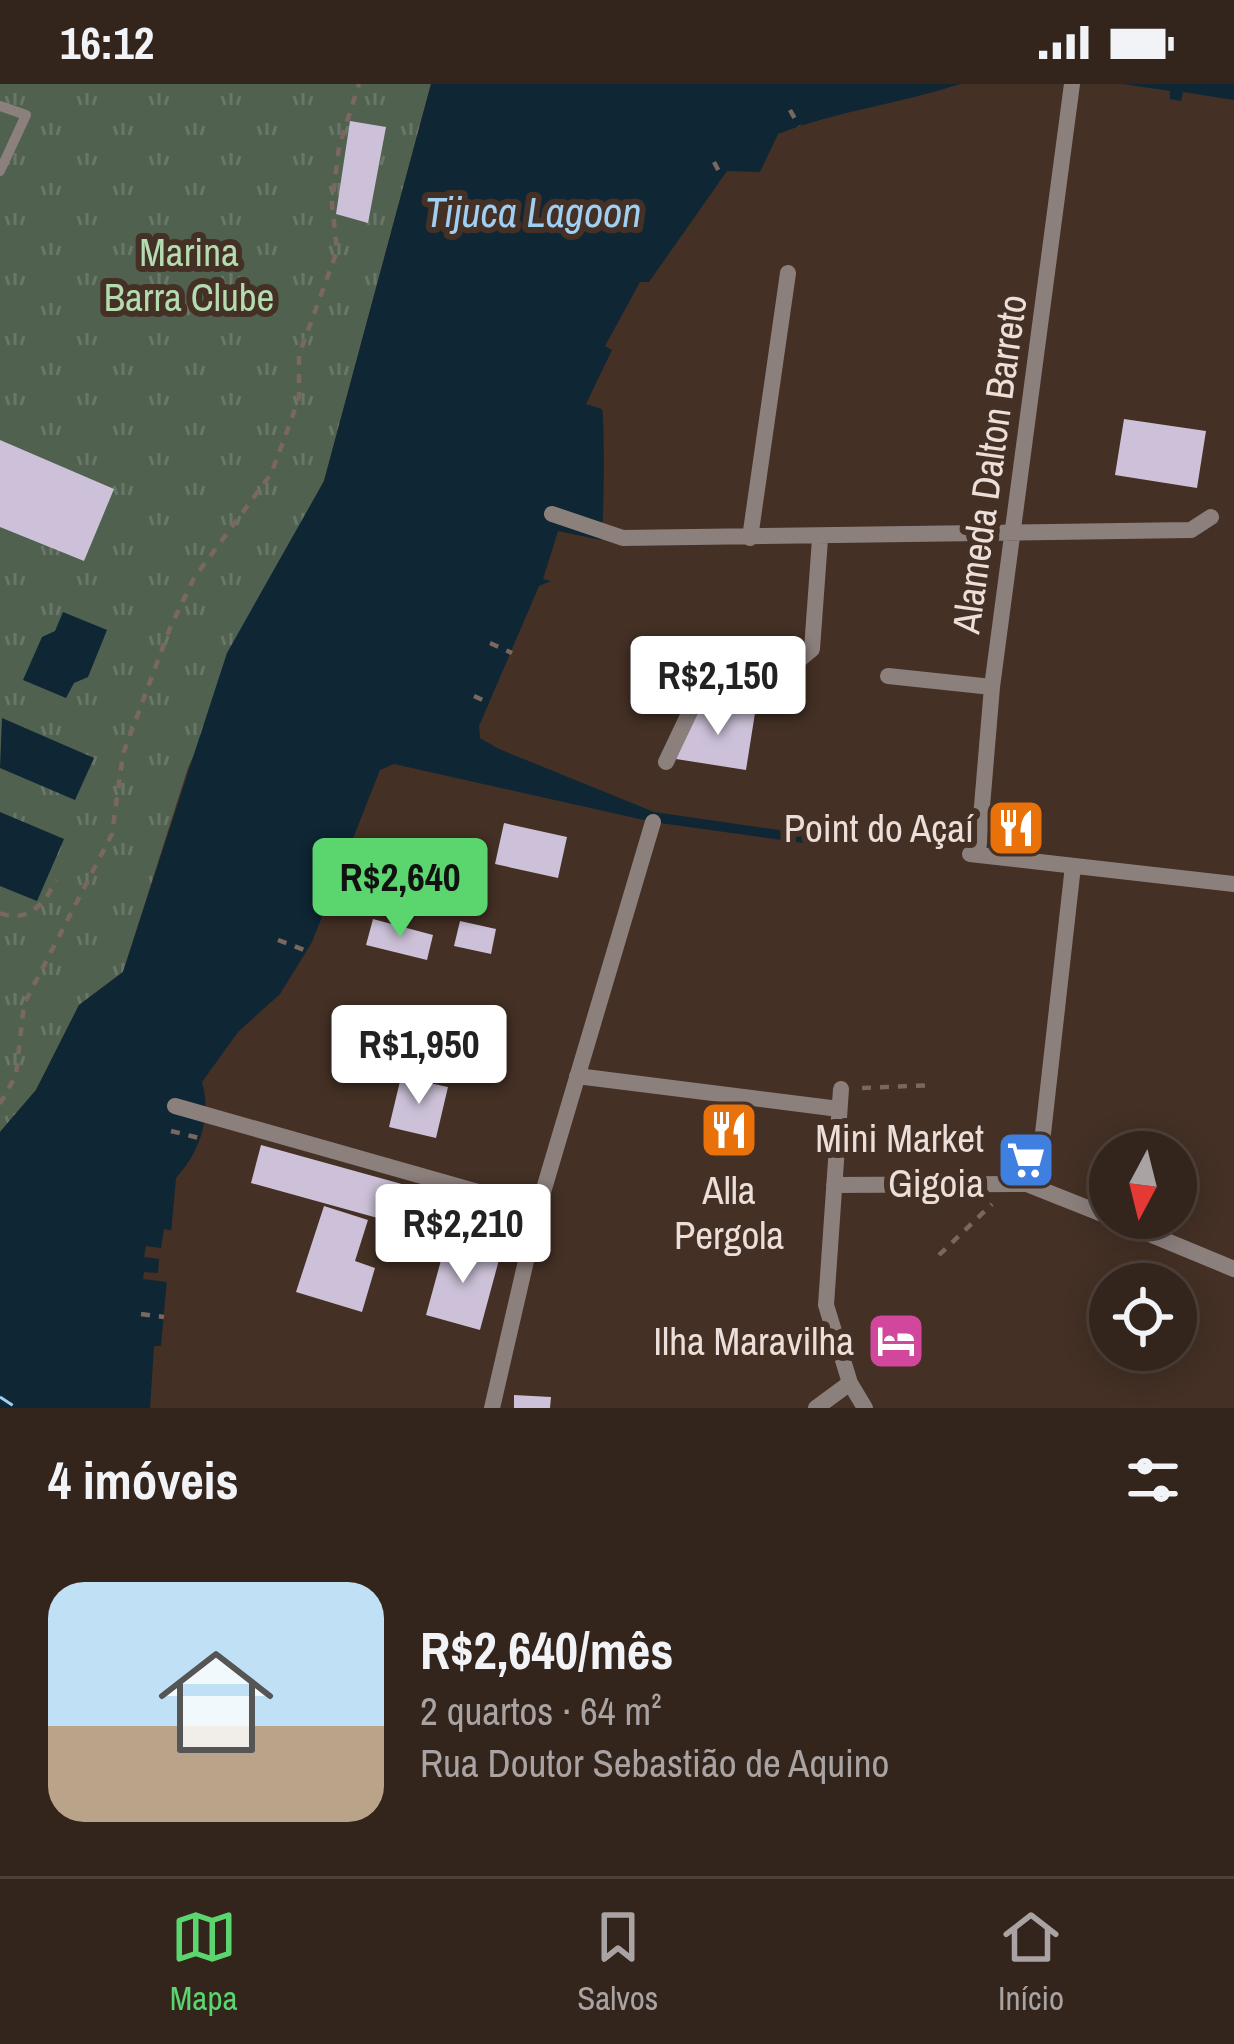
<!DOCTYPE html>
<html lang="pt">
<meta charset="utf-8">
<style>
:root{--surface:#33241c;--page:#3b2c25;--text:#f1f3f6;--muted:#a9a4a3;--line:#4e413b;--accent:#5bd56e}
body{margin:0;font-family:"Archivo Narrow",sans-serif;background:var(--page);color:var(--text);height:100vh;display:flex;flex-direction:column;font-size:45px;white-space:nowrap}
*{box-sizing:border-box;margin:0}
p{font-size:39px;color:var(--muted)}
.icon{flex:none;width:66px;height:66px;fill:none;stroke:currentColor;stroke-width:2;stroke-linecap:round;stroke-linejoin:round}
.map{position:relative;height:1324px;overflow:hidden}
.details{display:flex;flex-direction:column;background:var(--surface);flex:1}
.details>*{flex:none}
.needle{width:78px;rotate:187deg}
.controls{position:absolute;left:1089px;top:1047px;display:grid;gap:24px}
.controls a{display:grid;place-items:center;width:108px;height:108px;border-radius:50%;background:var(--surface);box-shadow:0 6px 30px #0003,0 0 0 3px var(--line);font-size:60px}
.price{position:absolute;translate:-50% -102px;padding:0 27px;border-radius:12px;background:#fff;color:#222;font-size:39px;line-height:78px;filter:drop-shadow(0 3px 6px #0008)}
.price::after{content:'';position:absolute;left:50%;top:72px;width:36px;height:27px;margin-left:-18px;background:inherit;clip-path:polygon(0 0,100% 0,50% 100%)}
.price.active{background:var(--accent);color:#111}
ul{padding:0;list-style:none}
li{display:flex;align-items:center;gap:36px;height:300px;padding:0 48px}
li+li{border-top:3px solid var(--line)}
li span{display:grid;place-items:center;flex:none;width:336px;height:240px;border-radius:36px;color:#555}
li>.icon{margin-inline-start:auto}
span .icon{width:144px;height:144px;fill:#fffc;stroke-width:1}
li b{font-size:51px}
h2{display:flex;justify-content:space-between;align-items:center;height:144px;padding:0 48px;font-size:51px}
.status{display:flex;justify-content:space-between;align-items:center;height:84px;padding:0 60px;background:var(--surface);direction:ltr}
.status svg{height:33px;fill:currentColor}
.menu{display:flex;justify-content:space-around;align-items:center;height:168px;border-top:3px solid var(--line);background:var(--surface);font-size:33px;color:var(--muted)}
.menu a{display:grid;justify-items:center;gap:6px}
.menu .active{color:var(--accent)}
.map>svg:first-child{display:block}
</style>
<div class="status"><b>16:12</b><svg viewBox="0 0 49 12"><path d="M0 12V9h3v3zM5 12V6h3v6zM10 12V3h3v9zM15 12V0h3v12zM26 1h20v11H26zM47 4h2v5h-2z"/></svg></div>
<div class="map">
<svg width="1234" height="1324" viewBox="0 0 1234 1324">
<defs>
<pattern id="park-tufts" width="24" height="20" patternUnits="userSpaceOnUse" patternTransform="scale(3)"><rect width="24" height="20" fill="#50614f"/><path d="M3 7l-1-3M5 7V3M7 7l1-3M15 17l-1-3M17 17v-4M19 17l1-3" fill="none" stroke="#697768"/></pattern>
</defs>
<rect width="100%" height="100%" fill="#443025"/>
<path fill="url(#park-tufts)" d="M 0,0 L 431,0 L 324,397 L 283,473 L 188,684 L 123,888 L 79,921 L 36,1006 L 0,1048 Z"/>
<path fill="#0f2635" d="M 431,0 L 960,0 C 899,20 837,27 778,50 L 760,88 L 727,87 L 649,198 L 640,198 L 605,262 L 612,266 L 586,320 L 602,325 C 605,334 604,447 601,456 L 558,447 L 543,495 L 551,497 L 539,502 L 479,642 L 480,654 L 499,665 L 654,728 L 827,753 L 825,762 L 653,738 L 394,680 L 380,686 L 312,858 L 280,910 L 238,948 L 202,998 C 212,1033 200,1068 176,1094 L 161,1262 L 154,1262 L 150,1324 L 0,1324 L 0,1048 L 36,1006 L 79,921 L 123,888 L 227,569 L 324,397 Z
M 1123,0 L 1234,0 L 1234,16 L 1183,8 L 1181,17 L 1170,15 L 1170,7 Z
M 63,528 L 107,546 L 88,593 L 74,599 L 66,614 L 23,596 L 42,553 L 55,547 Z
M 2,634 L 94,674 L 75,716 L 0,684 Z
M 0,728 L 64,755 L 37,817 L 0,802 Z"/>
<path fill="#443025" d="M 164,1145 L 174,1147 L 167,1198 L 143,1195 L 144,1188 L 158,1189 L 159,1175 L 144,1173 L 146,1162 L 161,1164 Z"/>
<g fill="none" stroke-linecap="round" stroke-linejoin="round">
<path stroke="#9fcff3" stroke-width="3" stroke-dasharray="15 12" stroke-linecap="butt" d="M 0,1313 L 17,1324"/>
</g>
<path fill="#ccc1d8" d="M 350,37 L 386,43 L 368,139 L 336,130 Z
M 1124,335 L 1206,347 L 1197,404 L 1115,391 Z
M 0,356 L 114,405 L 84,477 L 0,443 Z
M 696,621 L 755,629 L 746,686 L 676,675 Z
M 504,739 L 567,753 L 558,794 L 495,780 Z
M 373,835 L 433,851 L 427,876 L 366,861 Z
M 460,837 L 496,845 L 491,870 L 454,862 Z
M 397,924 L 427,932 L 420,960 L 390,953 Z
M 401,993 L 448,1003 L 436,1054 L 389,1043 Z
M 261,1061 L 514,1131 L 504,1169 L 251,1099 Z
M 324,1122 L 368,1136 L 355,1177 L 375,1184 L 362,1228 L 296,1208 Z
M 446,1158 L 500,1172 L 480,1246 L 426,1231 Z
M 514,1311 L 551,1313 L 550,1324 L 514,1324 Z"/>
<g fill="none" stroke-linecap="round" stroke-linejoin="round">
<path stroke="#7a685f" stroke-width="4.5" stroke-dasharray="9 9" stroke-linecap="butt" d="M 790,26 L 799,42
M 714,78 L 722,93
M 490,559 L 512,569
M 474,612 L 489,619
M 0,829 C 28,840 45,819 56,796
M 278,856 L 307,867
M 862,1004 L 934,1001
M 0,1020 L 16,991 L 24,920 L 112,750 L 123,670 L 170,544 L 194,494 L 271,390 L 292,334 L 299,312 L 299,271 L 337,167 L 332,120 L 339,63 L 359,0
M 171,1047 L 199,1054
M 939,1171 L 992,1120
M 141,1230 L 164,1233"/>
<path stroke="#8c807d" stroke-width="10" d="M 0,22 L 26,31 L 0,87"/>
<path stroke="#8c807d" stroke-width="16" d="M 552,430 L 623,454 L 1191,446 L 1211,433
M 750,454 L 788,189
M 888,592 L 992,603
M 666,678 L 714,577 L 800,575 L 812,565 L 820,455
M 970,770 L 1234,800
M 978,770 L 992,603 L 1072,0
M 577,992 L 839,1025
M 841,1005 L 826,1221 L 850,1299 L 865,1324
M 175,1022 L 538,1125
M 834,1101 L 1027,1100 L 1110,1133
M 1037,1103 L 1073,782
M 1111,1134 L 1234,1185
M 492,1324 L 538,1125 L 653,738
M 816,1324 L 850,1299"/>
</g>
<defs>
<symbol id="restaurant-square" viewBox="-11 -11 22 22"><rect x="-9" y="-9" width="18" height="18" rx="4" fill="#e8710a" stroke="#443025"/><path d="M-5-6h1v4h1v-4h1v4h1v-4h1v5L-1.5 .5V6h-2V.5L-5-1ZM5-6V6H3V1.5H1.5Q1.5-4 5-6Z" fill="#fff"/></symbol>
<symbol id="supermarket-square" viewBox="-11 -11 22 22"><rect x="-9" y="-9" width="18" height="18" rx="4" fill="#3f7fe0" stroke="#443025"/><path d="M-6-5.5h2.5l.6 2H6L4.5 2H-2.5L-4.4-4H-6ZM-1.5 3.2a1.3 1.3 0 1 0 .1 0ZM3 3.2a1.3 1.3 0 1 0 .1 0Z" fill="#fff"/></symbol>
<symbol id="hotel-square" viewBox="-11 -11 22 22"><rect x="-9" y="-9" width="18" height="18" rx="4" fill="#d1479c" stroke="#443025"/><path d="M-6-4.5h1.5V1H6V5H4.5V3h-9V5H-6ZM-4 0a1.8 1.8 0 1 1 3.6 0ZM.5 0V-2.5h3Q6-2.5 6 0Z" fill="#fff"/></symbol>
</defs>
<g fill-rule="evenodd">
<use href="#restaurant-square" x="983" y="711" width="66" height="66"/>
<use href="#restaurant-square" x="696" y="1013" width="66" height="66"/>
<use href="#supermarket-square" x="993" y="1043" width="66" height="66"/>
<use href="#hotel-square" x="863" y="1224" width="66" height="66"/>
</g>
<g text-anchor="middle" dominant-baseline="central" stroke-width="12" stroke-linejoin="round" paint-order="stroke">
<g font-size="39" fill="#b5dcb1" stroke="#443025">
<text x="189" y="168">Marina<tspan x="189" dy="45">Barra Clube</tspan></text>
</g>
<g font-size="39" fill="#ecded8" stroke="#443025">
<text transform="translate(989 380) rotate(-82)">Alameda Dalton Barreto</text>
</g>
<g font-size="39" fill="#ecded8" stroke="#443025" text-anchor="end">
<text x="974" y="744">Point do Açaí</text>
<text x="984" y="1054">Mini Market<tspan x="984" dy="45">Gigoia</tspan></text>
<text x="729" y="1106" text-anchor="middle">Alla<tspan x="729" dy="45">Pergola</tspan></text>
<text x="854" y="1257">Ilha Maravilha</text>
</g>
<g font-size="42" font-style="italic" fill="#9fcff3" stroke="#443025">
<text x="533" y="128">Tijuca Lagoon</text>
</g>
</g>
</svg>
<div class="controls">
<a><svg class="needle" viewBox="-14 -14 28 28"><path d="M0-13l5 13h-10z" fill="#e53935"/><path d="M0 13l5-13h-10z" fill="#a9a4a3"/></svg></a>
<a><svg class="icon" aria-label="locate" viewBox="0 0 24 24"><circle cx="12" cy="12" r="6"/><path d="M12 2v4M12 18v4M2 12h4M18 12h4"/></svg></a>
</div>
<b class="price" style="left:718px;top:654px">R$2,150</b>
<b class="price active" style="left:400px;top:856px">R$2,640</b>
<b class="price" style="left:419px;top:1023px">R$1,950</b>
<b class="price" style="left:463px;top:1202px">R$2,210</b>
</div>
<section class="details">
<h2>4 imóveis<svg class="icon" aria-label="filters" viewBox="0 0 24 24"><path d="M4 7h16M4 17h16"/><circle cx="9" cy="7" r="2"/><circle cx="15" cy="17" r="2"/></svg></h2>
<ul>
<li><span style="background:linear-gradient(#bfe0f5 60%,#b9a48a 0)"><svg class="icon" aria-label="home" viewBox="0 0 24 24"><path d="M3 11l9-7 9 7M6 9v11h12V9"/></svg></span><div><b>R$2,640/mês</b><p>2 quartos · 64 m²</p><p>Rua Doutor Sebastião de Aquino</p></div></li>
</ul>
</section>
<nav class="menu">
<a class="active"><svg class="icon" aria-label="map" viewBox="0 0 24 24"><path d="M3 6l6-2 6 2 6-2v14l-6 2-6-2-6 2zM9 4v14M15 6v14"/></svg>Mapa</a>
<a><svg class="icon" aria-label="saved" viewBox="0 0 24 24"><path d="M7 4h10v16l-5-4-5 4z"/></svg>Salvos</a>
<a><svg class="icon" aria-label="home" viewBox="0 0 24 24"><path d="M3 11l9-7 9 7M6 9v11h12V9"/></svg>Início</a>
</nav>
